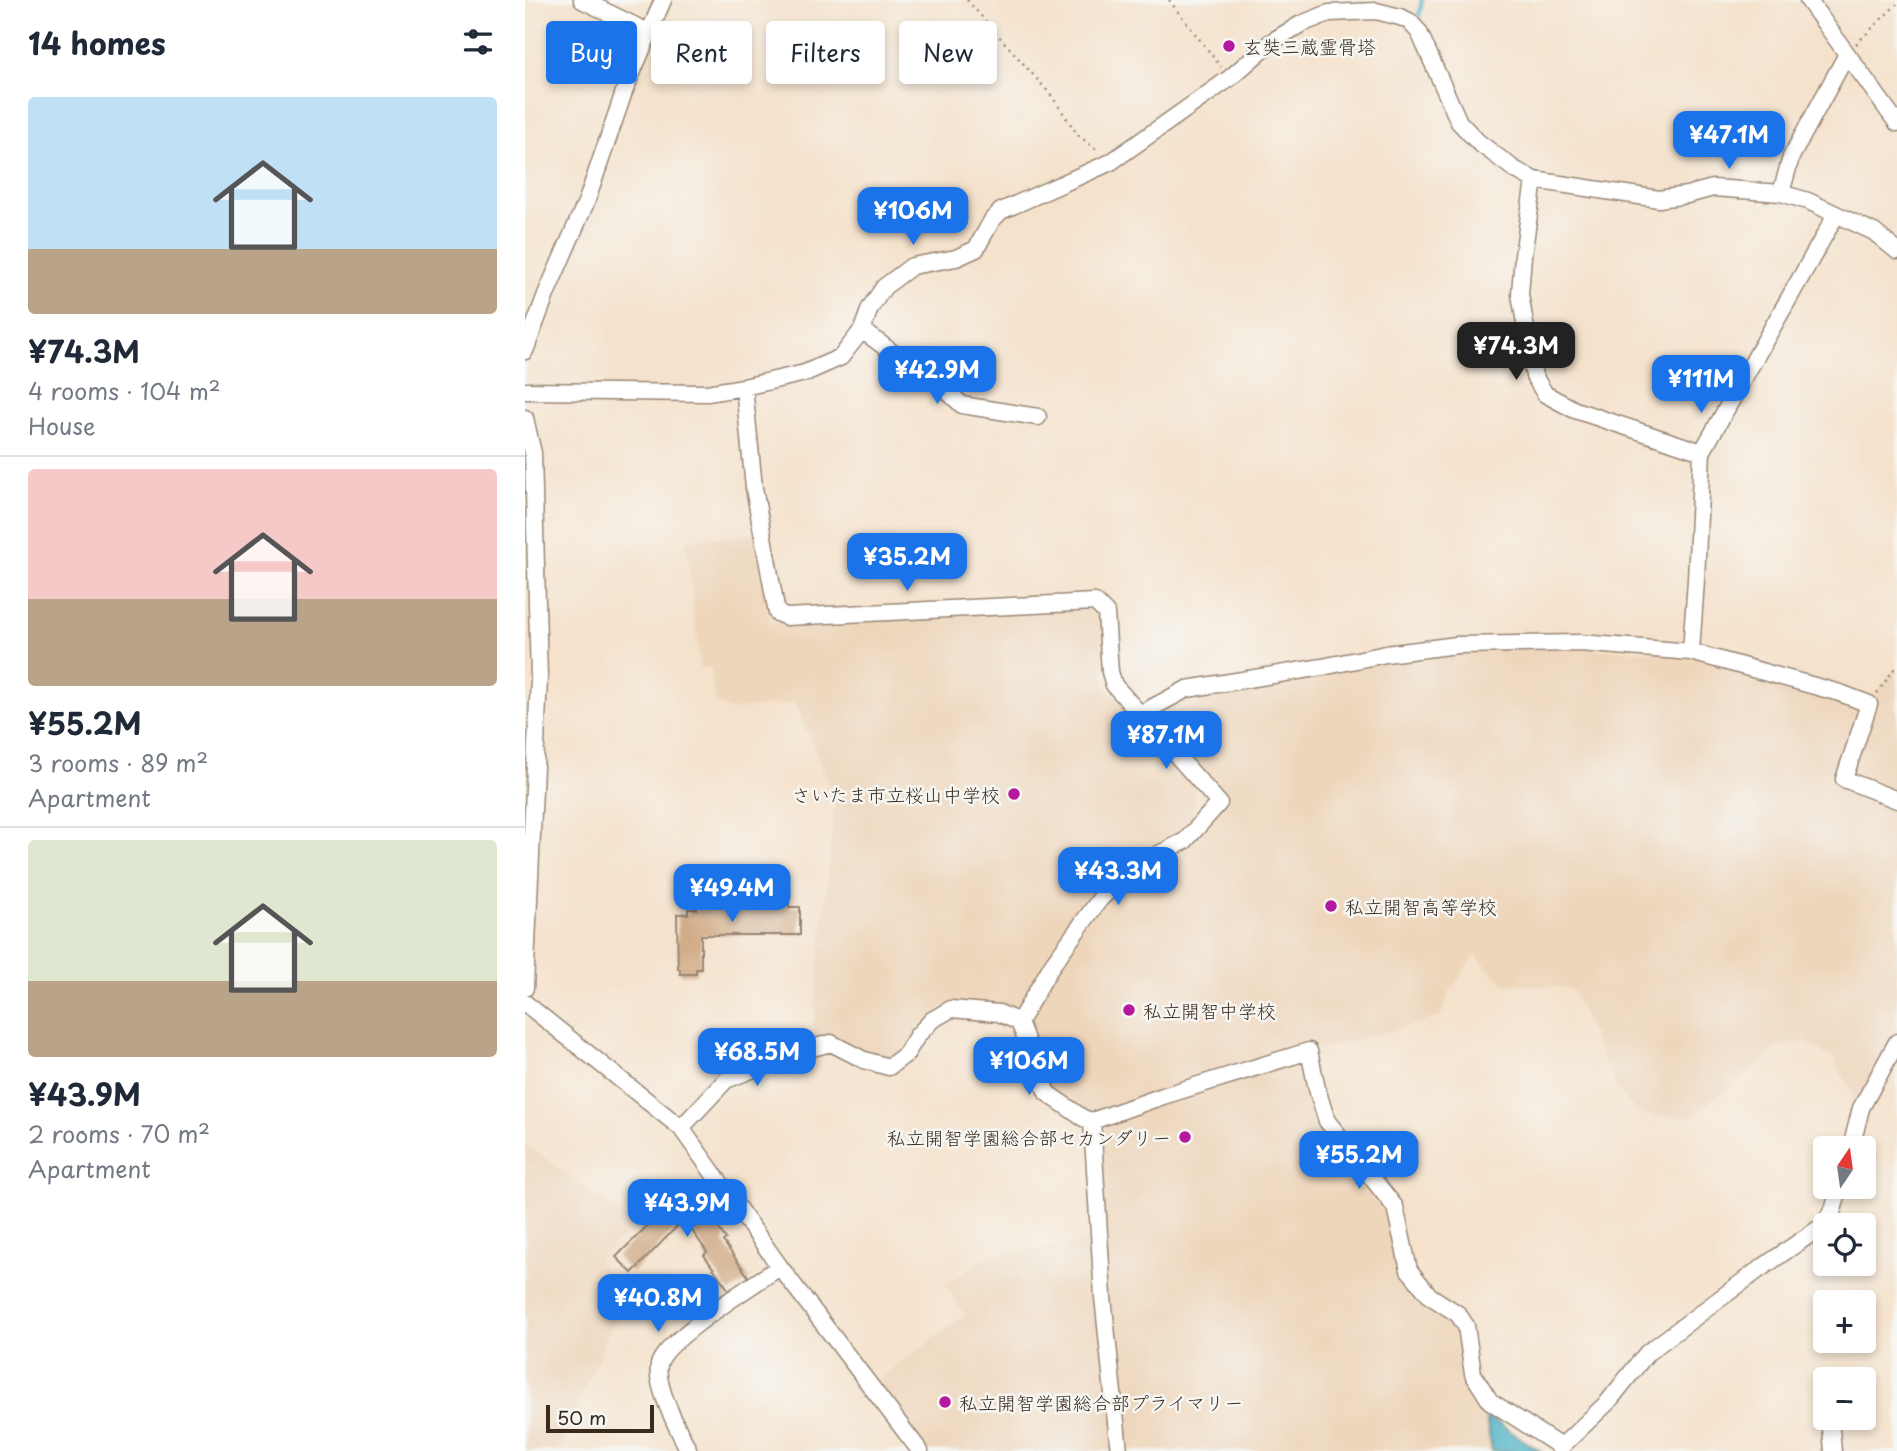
<!DOCTYPE html>
<meta charset="utf-8">
<style>
:root{--surface:#fff;--page:#f6f6f7;--text:#1f2937;--muted:#747a83;--line:#e0e1e3;--accent:#1a73e8}
body{margin:0;font-family:"Playpen Sans","Klee One",sans-serif;background:var(--page);color:var(--text);height:100vh;display:flex;flex-direction:column;font-size:26px;white-space:nowrap}
*{box-sizing:border-box;margin:0}
p{font-size:23px;color:var(--muted)}
.icon{flex:none;width:38px;height:38px;fill:none;stroke:currentColor;stroke-width:2;stroke-linecap:round;stroke-linejoin:round}
.map{position:relative;flex:1;overflow:hidden}
.panel{display:flex;flex-direction:column;background:var(--surface);width:525px}
.panel>*{flex:none}
.banner{position:absolute;left:21px;top:21px;width:665px;height:63px;display:flex;gap:14px}
.needle{width:46px;rotate:13deg}
.tools{position:absolute;left:1288px;top:1136px;display:grid;gap:14px}
.tools a{display:grid;place-items:center;width:63px;height:63px;border-radius:7px;background:var(--surface);box-shadow:0 4px 10px #0003;font-size:35px}
.scale{position:absolute;left:21px;bottom:18px;width:108px;box-sizing:border-box;padding-left:7px;border:4px solid #3b2a1e;border-top:0;font-size:19px;line-height:24px;white-space:nowrap;color:#3b2a1e;-webkit-text-stroke:5px #f6f6f2;paint-order:stroke}
.price{position:absolute;translate:-50% -60px;padding:0 16px;border-radius:14px;background:var(--accent);color:#fff;font-size:23px;line-height:46px;filter:drop-shadow(0 2px 4px #0008)}
.price::after{content:'';position:absolute;left:50%;top:42px;width:21px;height:16px;margin-left:-10px;background:inherit;clip-path:polygon(0 0,100% 0,50% 100%)}
.price.selected{background:#222;color:#fff}
ul{padding:0;list-style:none}
li{display:grid;align-content:center;gap:14px;height:371px;padding:0 28px}
li+li{border-top:2px solid var(--line)}
li span{display:grid;place-items:center;height:217px;border-radius:7px;color:#555}
li>.icon{margin-inline-start:auto}
span .icon{width:126px;height:126px;fill:#fffc;stroke-width:1}
li b{font-size:30px}
h2{display:flex;justify-content:space-between;align-items:center;height:84px;padding:0 28px;font-size:30px}
.chip{padding:0 24px;border-radius:7px;background:var(--surface);box-shadow:0 4px 10px #0003;font-size:24px;line-height:63px}
.chip.selected{background:var(--accent);color:#fff}
main{display:flex;flex:1;min-height:0}
.map>svg:first-child{display:block}
</style>
<main>
<section class="panel">
<h2>14 homes<svg class="icon" aria-label="filters" viewBox="0 0 24 24"><path d="M4 7h16M4 17h16"/><circle cx="9" cy="7" r="2"/><circle cx="15" cy="17" r="2"/></svg></h2>
<ul>
<li><span style="background:linear-gradient(#bfe0f5 70%,#b9a48a 0)"><svg class="icon" aria-label="home" viewBox="0 0 24 24"><path d="M3 11l9-7 9 7M6 9v11h12V9"/></svg></span><div><b>¥74.3M</b><p>4 rooms · 104 m²</p><p>House</p></div></li>
<li><span style="background:linear-gradient(#f6c9c9 60%,#b9a48a 0)"><svg class="icon" aria-label="home" viewBox="0 0 24 24"><path d="M3 11l9-7 9 7M6 9v11h12V9"/></svg></span><div><b>¥55.2M</b><p>3 rooms · 89 m²</p><p>Apartment</p></div></li>
<li><span style="background:linear-gradient(#dfe7d0 65%,#b9a48a 0)"><svg class="icon" aria-label="home" viewBox="0 0 24 24"><path d="M3 11l9-7 9 7M6 9v11h12V9"/></svg></span><div><b>¥43.9M</b><p>2 rooms · 70 m²</p><p>Apartment</p></div></li>
</ul>
</section>
<div class="map">
<svg width="1372" height="1451" viewBox="0 0 1372 1451">
<rect width="100%" height="100%" fill="#f6f6f2"/>
<filter id="ink" filterUnits="userSpaceOnUse"><feTurbulence type="fractalNoise" baseFrequency=".0143" numOctaves="2"/><feDisplacementMap in="SourceGraphic" scale="14" xChannelSelector="R" yChannelSelector="G"/><feConvolveMatrix kernelMatrix="1 2 1 2 8 2 1 2 1" color-interpolation-filters="sRGB"/></filter>
<filter id="wash" filterUnits="userSpaceOnUse"><feTurbulence type="fractalNoise" baseFrequency=".00686" numOctaves="4" result="noise"/><feDisplacementMap in="SourceGraphic" scale="28" xChannelSelector="R" yChannelSelector="G"/><feGaussianBlur stdDeviation="1.57" result="paint"/><feColorMatrix in="noise" values="0 0 0 0 0 0 0 0 0 0 0 0 0 0 0 0 0 1.4 0 .05"/><feComposite in="paint" operator="in"/></filter>
<g filter="url(#wash)">
<rect width="100%" height="100%" fill="#f5e2cc"/>
<path fill="#eed6bb" d="M 230,534 L 245,622 L 262,625 L 569,605 L 577,612 L 580,687 L 671,790 L 667,819 L 654,836 L 569,899 L 531,945 L 501,1005 L 475,1010 L 417,1007 L 370,1059 L 347,1057 L 328,1045 L 287,1039 L 310,798 L 270,703 L 206,710 L 191,704 L 185,668 L 175,668 L 161,541 Z
M 932,645 L 1166,652 L 1343,704 L 1372,665 L 1372,1042 L 1336,1108 L 1308,1059 L 1281,1042 L 1253,1047 L 1166,1117 L 1114,1115 L 1090,1086 L 1046,988 L 979,984 L 950,955 L 926,990 L 915,1017 L 855,1034 L 784,1051 L 802,1120 L 870,1207 L 890,1278 L 933,1314 L 958,1392 L 968,1451 L 395,1451 L 345,1385 L 439,1315 L 421,1285 L 462,1256 L 575,1241 L 567,1121 L 522,1093 L 494,1022 L 575,899 L 660,841 L 693,803 L 615,714 L 662,689 Z
M 0,1143 L 110,1226 L 73,1259 L 96,1305 L 33,1451 L 0,1451 Z"/>
<path fill="#45afc4" stroke="#406c71" stroke-width="2" d="M 965,1418 L 1015,1451 L 967,1451 L 961,1419 Z"/>
<g fill="none" stroke-linecap="round" stroke-linejoin="round">
<path stroke="#45afc4" stroke-width="4.5" d="M 894,16 L 897,0"/>
</g>
<g id="blocks">
<path fill="#d2ac87" d="M 243,894 L 243,899 L 264,899 L 264,907 L 275,907 L 275,935 L 176,935 L 176,969 L 171,969 L 171,974 L 155,974 L 155,969 L 153,969 L 152,914 L 163,914 L 163,909 L 172,909 L 172,900 L 212,900 L 212,895 Z
M 165,1188 L 201,1239 L 198,1241 L 225,1279 L 205,1292 L 179,1255 L 182,1252 L 159,1219 L 107,1273 L 91,1257 L 148,1200 Z"/>
</g>
</g>
<g filter="url(#ink)">
<use href="#blocks" fill-opacity="0" stroke="#988675" stroke-width="2"/>
<g fill="none" stroke-linecap="round" stroke-linejoin="round">
<defs>
<path id="minor" d="M 57,0 L 125,33
M 1283,0 L 1372,123
M 1009,180 L 998,256 L 995,294 L 1009,376 L 1020,394 L 1050,410 L 1177,452
M 1256,193 L 1266,157 L 1322,54
M 337,330 L 372,356 L 406,376 L 437,405 L 513,417
M 0,351 L 22,292 L 62,200 L 99,92 L 138,0
M 219,387 L 229,488 L 252,613 L 261,617 L 570,602 L 581,613 L 585,672 L 589,685 L 694,803 L 660,841 L 610,866 L 575,899 L 527,965 L 494,1022
M 0,391 L 182,393 L 219,387 L 280,373 L 316,357 L 337,330 L 345,308 L 359,287 L 387,266 L 431,258 L 451,249 L 467,220 L 476,211 L 586,162 L 705,78 L 746,42 L 776,24 L 804,13 L 851,11 L 875,17 L 884,21 L 894,32 L 934,122 L 953,142 L 989,169 L 1009,180 L 1134,199 L 1162,195 L 1188,188 L 1256,193 L 1283,201 L 1349,232 L 1372,251
M 0,418 L 8,453 L 14,678 L 0,988
M 1166,652 L 1171,580 L 1177,452 L 1311,215
M 615,714 L 662,689 L 797,667 L 861,654 L 932,645 L 1055,643 L 1166,652 L 1315,693 L 1344,704 L 1319,779 L 1372,800
M 0,1003 L 156,1128 L 255,1267 L 395,1451
M 567,1121 L 578,1297 L 594,1451
M 156,1128 L 201,1080 L 272,1052 L 306,1043 L 339,1060 L 364,1067 L 381,1054 L 392,1036 L 407,1020 L 426,1009 L 474,1013 L 494,1022 L 522,1093 L 558,1118 L 567,1121 L 638,1096 L 784,1051 L 792,1089 L 802,1121 L 870,1207 L 884,1270 L 905,1296 L 933,1314 L 941,1326 L 948,1374 L 965,1401 L 1036,1447 L 1035,1451
M 1326,1148 L 1336,1108 L 1372,1042
M 1305,1418 L 1308,1451
M 1036,1447 L 1083,1402 L 1122,1353 L 1232,1271 L 1296,1227 L 1308,1210 L 1315,1186
M 164,1451 C 154,1431 130,1387 134,1365 C 137,1342 232,1282 255,1267"/>
</defs>
<use href="#minor" stroke="#988675" stroke-width="19"/>
<path stroke="#988675" stroke-width="2.5" stroke-dasharray="2 5" stroke-linecap="butt" d="M 442,0 L 526,95 L 553,135 L 573,151
M 644,0 L 696,67
M 1331,44 L 1372,4
M 1352,693 L 1372,665"/>
<use href="#minor" stroke="#fff" stroke-width="16"/>
</g>
</g>
<g fill="#b5179e" stroke="#f6f6f2" stroke-width="2.5">
<circle cx="704" cy="46" r="7"/>
<circle cx="489" cy="794" r="7"/>
<circle cx="806" cy="906" r="7"/>
<circle cx="604" cy="1010" r="7"/>
<circle cx="660" cy="1137" r="7"/>
<circle cx="420" cy="1402" r="7"/>
</g>
<g text-anchor="middle" dominant-baseline="central" stroke-width="5" stroke-linejoin="round" paint-order="stroke">
<g font-size="19" fill="#3b2a1e" stroke="#f6f6f2" text-anchor="start">
<text x="718" y="46">玄奘三蔵霊骨塔</text>
<text x="475" y="794" text-anchor="end">さいたま市立桜山中学校</text>
<text x="820" y="906">私立開智高等学校</text>
<text x="618" y="1010">私立開智中学校</text>
<text x="646" y="1137" text-anchor="end">私立開智学園総合部セカンダリー</text>
<text x="434" y="1402">私立開智学園総合部プライマリー</text>
</g>
</g>
</svg>
<div class="tools">
<a><svg class="needle" viewBox="-14 -14 28 28"><path d="M0-13l5 13h-10z" fill="#e53935"/><path d="M0 13l5-13h-10z" fill="#747a83"/></svg></a>
<a><svg class="icon" aria-label="locate" viewBox="0 0 24 24"><circle cx="12" cy="12" r="6"/><path d="M12 2v4M12 18v4M2 12h4M18 12h4"/></svg></a>
<a>+</a>
<a>−</a>
</div>
<div class="scale">50 m</div>
<b class="price" style="left:1204px;top:171px">¥47.1M</b>
<b class="price" style="left:388px;top:247px">¥106M</b>
<b class="price selected" style="left:991px;top:382px">¥74.3M</b>
<b class="price" style="left:412px;top:406px">¥42.9M</b>
<b class="price" style="left:1176px;top:415px">¥111M</b>
<b class="price" style="left:382px;top:593px">¥35.2M</b>
<b class="price" style="left:641px;top:771px">¥87.1M</b>
<b class="price" style="left:593px;top:907px">¥43.3M</b>
<b class="price" style="left:207px;top:924px">¥49.4M</b>
<b class="price" style="left:232px;top:1088px">¥68.5M</b>
<b class="price" style="left:504px;top:1097px">¥106M</b>
<b class="price" style="left:834px;top:1191px">¥55.2M</b>
<b class="price" style="left:162px;top:1239px">¥43.9M</b>
<b class="price" style="left:133px;top:1334px">¥40.8M</b>
<div class="banner">
<a class="chip selected">Buy</a>
<a class="chip">Rent</a>
<a class="chip">Filters</a>
<a class="chip">New</a>
</div>
</div>
</main>
